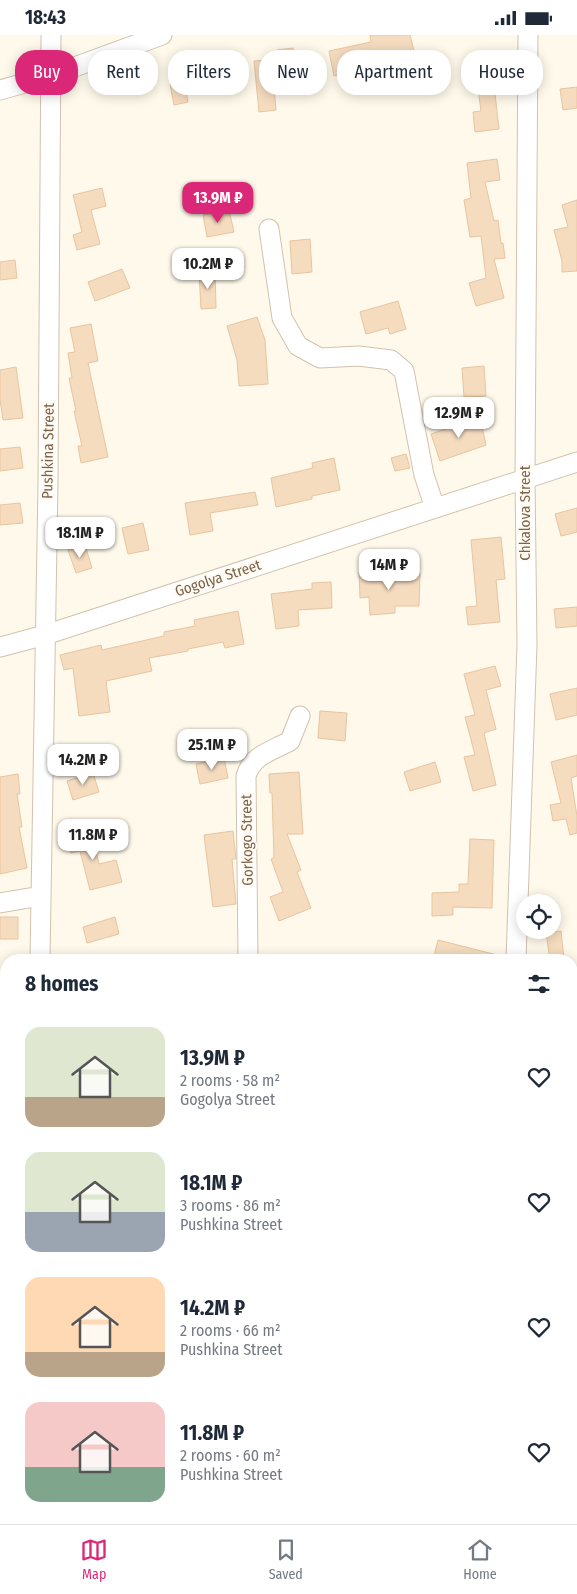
<!DOCTYPE html>
<meta charset="utf-8">
<style>
:root{--surface:#fff;--page:#f2f2f3;--text:#1f2937;--muted:#747a83;--line:#e0e1e3;--accent:#db2777}
body{margin:0;font-family:"Fira Sans Condensed",sans-serif;background:var(--page);color:var(--text);height:100vh;display:flex;flex-direction:column;font-size:19px;white-space:nowrap}
*{box-sizing:border-box;margin:0}
p{font-size:16px;color:var(--muted)}
.icon{flex:none;width:28px;height:28px;fill:none;stroke:currentColor;stroke-width:2;stroke-linecap:round;stroke-linejoin:round}
.map{position:relative;flex:1;overflow:hidden}
.details{position:absolute;left:0px;top:919px;width:578px;height:571px;display:flex;flex-direction:column;background:var(--surface);border-radius:20px 20px 0 0;box-shadow:0 2px 12px #0003}
.details>*{flex:none}
.top-card{position:absolute;left:15px;top:15px;width:548px;height:45px;display:flex;gap:10px}
.fabs{position:absolute;left:516px;top:859px;display:grid;gap:10px}
.fabs a{display:grid;place-items:center;width:45px;height:45px;border-radius:50%;background:var(--surface);box-shadow:0 2px 12px #0003;font-size:25px}
.price{position:absolute;translate:-50% -42px;padding:0 11px;border-radius:10px;background:#fff;color:#222;font-size:16px;line-height:32px;filter:drop-shadow(0 1px 2px #0008)}
.price::after{content:'';position:absolute;left:50%;top:30px;width:15px;height:11px;margin-left:-8px;background:inherit;clip-path:polygon(0 0,100% 0,50% 100%)}
.price.active{background:var(--accent);color:#fff}
ul{padding:0;list-style:none}
li{display:flex;align-items:center;gap:15px;height:125px;padding:0 25px}
li span{display:grid;place-items:center;flex:none;width:140px;height:100px;border-radius:15px;color:#555}
li>.icon{margin-inline-start:auto}
span .icon{width:60px;height:60px;fill:#fffc;stroke-width:1}
li b{font-size:21px}
h2{display:flex;justify-content:space-between;align-items:center;height:60px;padding:0 25px;font-size:21px}
.chip{padding:0 18px;border-radius:20px;background:var(--surface);box-shadow:0 2px 12px #0003;font-size:18px;line-height:45px}
.chip.active{background:var(--accent);color:#fff}
.status{display:flex;justify-content:space-between;align-items:center;height:35px;padding:0 25px;background:var(--surface);direction:ltr}
.status svg{height:14px;fill:currentColor}
.dock{display:flex;justify-content:space-around;align-items:center;height:70px;border-top:1px solid var(--line);background:var(--surface);font-size:14px;color:var(--muted)}
.dock a{display:grid;justify-items:center;gap:2px}
.dock .active{color:var(--accent)}
.map>svg:first-child{display:block}
</style>
<div class="status"><b>18:43</b><svg viewBox="0 0 49 12"><path d="M0 12V9h3v3zM5 12V6h3v6zM10 12V3h3v9zM15 12V0h3v12zM26 1h20v11H26zM47 4h2v5h-2z"/></svg></div>
<div class="map">
<svg width="577" height="1489" viewBox="0 0 577 1489">
<rect width="100%" height="100%" fill="#fef9ea"/>
<path fill="#f5dcbf" stroke="#e9c49f" d="M 370,0 L 410,0 L 414,16 L 354,29 L 355,37 L 334,41 L 329,16 L 371,7 Z
M 293,13 L 296,37 L 273,40 L 276,75 L 259,77 L 254,26 L 278,24 L 277,15 Z
M 500,30 L 502,49 L 494,50 L 499,94 L 475,97 L 473,77 L 481,76 L 475,33 Z
M 184,46 L 188,67 L 174,70 L 170,49 Z
M 577,52 L 577,73 L 563,75 L 560,54 Z
M 497,124 L 500,145 L 485,147 L 494,186 L 498,185 L 501,208 L 503,208 L 505,223 L 494,224 L 504,263 L 476,271 L 469,248 L 486,243 L 481,201 L 470,202 L 464,165 L 471,163 L 467,128 Z
M 102,153 L 106,171 L 91,175 L 100,209 L 77,215 L 73,200 L 82,197 L 73,160 Z
M 577,165 L 577,236 L 562,237 L 562,226 L 554,195 L 568,192 L 562,170 Z
M 229,175 L 234,197 L 207,202 L 203,180 Z
M 310,204 L 312,237 L 292,239 L 290,206 Z
M 15,225 L 17,243 L 0,245 L 0,227 Z
M 122,234 L 130,253 L 95,266 L 88,247 Z
M 215,236 L 216,273 L 201,274 L 199,237 Z
M 398,266 L 406,294 L 390,299 L 388,293 L 366,299 L 360,277 Z
M 257,282 L 265,305 L 268,349 L 239,351 L 237,325 L 227,291 Z
M 91,289 L 98,326 L 88,328 L 108,422 L 81,428 L 78,411 L 82,411 L 74,376 L 76,376 L 69,343 L 72,343 L 68,318 L 75,317 L 70,293 Z
M 484,331 L 486,361 L 464,362 L 462,333 Z
M 16,332 L 23,383 L 3,385 L 0,365 L 0,335 Z
M 480,382 L 486,410 L 440,426 L 431,399 Z
M 20,412 L 23,433 L 0,436 L 0,414 Z
M 406,419 L 410,433 L 395,436 L 391,423 Z
M 334,423 L 340,455 L 312,461 L 312,464 L 276,472 L 271,443 L 313,433 L 312,428 Z
M 255,457 L 258,470 L 210,478 L 213,496 L 190,500 L 185,468 Z
M 20,468 L 23,488 L 0,490 L 0,470 Z
M 577,473 L 577,497 L 561,501 L 555,479 Z
M 143,488 L 149,515 L 128,519 L 122,493 Z
M 501,502 L 505,544 L 496,545 L 500,587 L 468,590 L 466,572 L 477,571 L 471,505 Z
M 85,510 L 92,533 L 76,538 L 68,515 Z
M 381,536 L 381,538 L 420,539 L 419,571 L 395,571 L 395,578 L 370,580 L 369,562 L 360,563 L 359,537 Z
M 331,547 L 332,573 L 298,575 L 299,591 L 276,594 L 271,559 L 312,554 L 312,548 Z
M 577,572 L 577,591 L 556,593 L 554,574 Z
M 238,576 L 244,609 L 225,613 L 223,607 L 188,614 L 188,616 L 149,623 L 152,636 L 106,646 L 110,677 L 79,681 L 73,633 L 64,635 L 60,620 L 101,610 L 102,615 L 164,601 L 164,597 L 195,591 L 194,585 Z
M 495,631 L 501,651 L 486,655 L 496,694 L 484,698 L 496,750 L 473,756 L 464,722 L 475,720 L 465,682 L 475,680 L 464,639 Z
M 577,653 L 577,680 L 556,685 L 550,659 Z
M 320,676 L 347,678 L 345,706 L 318,703 Z
M 577,720 L 577,741 L 571,743 L 577,781 L 577,798 L 570,800 L 566,784 L 553,786 L 550,770 L 561,768 L 551,727 Z
M 224,723 L 228,743 L 200,749 L 196,729 Z
M 435,727 L 441,747 L 410,756 L 404,737 Z
M 299,737 L 303,799 L 287,799 L 301,835 L 297,837 L 311,873 L 279,886 L 270,862 L 283,857 L 271,824 L 274,823 L 272,758 L 270,758 L 269,739 Z
M 93,738 L 99,757 L 73,765 L 67,746 Z
M 18,739 L 20,759 L 17,759 L 22,792 L 19,792 L 27,833 L 0,839 L 0,742 Z
M 91,793 L 99,829 L 116,825 L 122,847 L 90,855 L 80,816 L 71,818 L 66,799 Z
M 233,796 L 236,824 L 232,824 L 236,869 L 213,872 L 204,800 Z
M 470,804 L 494,805 L 492,873 L 453,872 L 453,880 L 432,881 L 432,858 L 459,857 L 459,849 L 468,849 Z
M 0,882 L 18,882 L 18,904 L 0,904 Z
M 115,882 L 119,899 L 87,908 L 83,892 Z
M 561,896 L 564,924 L 550,925 L 546,898 Z
M 438,905 L 497,920 L 496,925 L 433,925 Z"/>
<g fill="none" stroke-linecap="round" stroke-linejoin="round">
<defs>
<path id="minor" d="M 0,55 L 50,41 L 162,0
M 269,194 L 282,283 L 298,311 L 320,323 L 359,321 L 391,325 L 404,336 L 424,440 L 435,473
M 0,612 L 45,600 L 577,427
M 0,868 L 41,861
M 40,925 L 48,447 L 51,0
M 248,925 L 246,741 C 252,720 272,716 290,706 L 300,681
M 516,925 L 527,610 L 525,443 L 528,0
M 571,964 L 577,962
M 0,1146 L 6,1144
M 38,1484 L 38,1489
M 509,1489 L 509,1484"/>
</defs>
<use href="#minor" stroke="#d2c2ae" stroke-width="21"/>
<use href="#minor" stroke="#fff" stroke-width="19"/>
</g>
<g text-anchor="middle" dominant-baseline="central" stroke-width="4" stroke-linejoin="round" paint-order="stroke">
<g font-size="15" fill="#7b624a" stroke="#fffbf2">
<text transform="translate(48 416) rotate(-89)">Pushkina Street</text>
<text transform="translate(525 478) rotate(-90)">Chkalova Street</text>
<text transform="translate(218 543) rotate(-18)">Gogolya Street</text>
<text transform="translate(247 805) rotate(-91)">Gorkogo Street</text>
</g>
</g>
</svg>
<div class="fabs">
<a><svg class="icon" aria-label="locate" viewBox="0 0 24 24"><circle cx="12" cy="12" r="6"/><path d="M12 2v4M12 18v4M2 12h4M18 12h4"/></svg></a>
</div>
<b class="price active" style="left:218px;top:189px">13.9M ₽</b>
<b class="price" style="left:208px;top:255px">10.2M ₽</b>
<b class="price" style="left:459px;top:404px">12.9M ₽</b>
<b class="price" style="left:80px;top:524px">18.1M ₽</b>
<b class="price" style="left:389px;top:556px">14M ₽</b>
<b class="price" style="left:212px;top:736px">25.1M ₽</b>
<b class="price" style="left:83px;top:751px">14.2M ₽</b>
<b class="price" style="left:93px;top:826px">11.8M ₽</b>
<div class="top-card">
<a class="chip active">Buy</a>
<a class="chip">Rent</a>
<a class="chip">Filters</a>
<a class="chip">New</a>
<a class="chip">Apartment</a>
<a class="chip">House</a>
</div>
<section class="details">
<h2>8 homes<svg class="icon" aria-label="filters" viewBox="0 0 24 24"><path d="M4 7h16M4 17h16"/><circle cx="9" cy="7" r="2"/><circle cx="15" cy="17" r="2"/></svg></h2>
<ul>
<li><span style="background:linear-gradient(#dfe7d0 70%,#b9a48a 0)"><svg class="icon" aria-label="home" viewBox="0 0 24 24"><path d="M3 11l9-7 9 7M6 9v11h12V9"/></svg></span><div><b>13.9M ₽</b><p>2 rooms · 58 m²</p><p>Gogolya Street</p></div><svg class="icon" aria-label="heart" viewBox="0 0 24 24"><path d="M12 20l-8-8c-3-5 5-10 8-4 3-6 11-1 8 4z"/></svg></li>
<li><span style="background:linear-gradient(#dfe7d0 60%,#9aa5b1 0)"><svg class="icon" aria-label="home" viewBox="0 0 24 24"><path d="M3 11l9-7 9 7M6 9v11h12V9"/></svg></span><div><b>18.1M ₽</b><p>3 rooms · 86 m²</p><p>Pushkina Street</p></div><svg class="icon" aria-label="heart" viewBox="0 0 24 24"><path d="M12 20l-8-8c-3-5 5-10 8-4 3-6 11-1 8 4z"/></svg></li>
<li><span style="background:linear-gradient(#ffd9b3 75%,#b9a48a 0)"><svg class="icon" aria-label="home" viewBox="0 0 24 24"><path d="M3 11l9-7 9 7M6 9v11h12V9"/></svg></span><div><b>14.2M ₽</b><p>2 rooms · 66 m²</p><p>Pushkina Street</p></div><svg class="icon" aria-label="heart" viewBox="0 0 24 24"><path d="M12 20l-8-8c-3-5 5-10 8-4 3-6 11-1 8 4z"/></svg></li>
<li><span style="background:linear-gradient(#f6c9c9 65%,#7fa58c 0)"><svg class="icon" aria-label="home" viewBox="0 0 24 24"><path d="M3 11l9-7 9 7M6 9v11h12V9"/></svg></span><div><b>11.8M ₽</b><p>2 rooms · 60 m²</p><p>Pushkina Street</p></div><svg class="icon" aria-label="heart" viewBox="0 0 24 24"><path d="M12 20l-8-8c-3-5 5-10 8-4 3-6 11-1 8 4z"/></svg></li>
</ul>
</section>
</div>
<nav class="dock">
<a class="active"><svg class="icon" aria-label="map" viewBox="0 0 24 24"><path d="M3 6l6-2 6 2 6-2v14l-6 2-6-2-6 2zM9 4v14M15 6v14"/></svg>Map</a>
<a><svg class="icon" aria-label="saved" viewBox="0 0 24 24"><path d="M7 4h10v16l-5-4-5 4z"/></svg>Saved</a>
<a><svg class="icon" aria-label="home" viewBox="0 0 24 24"><path d="M3 11l9-7 9 7M6 9v11h12V9"/></svg>Home</a>
</nav>
